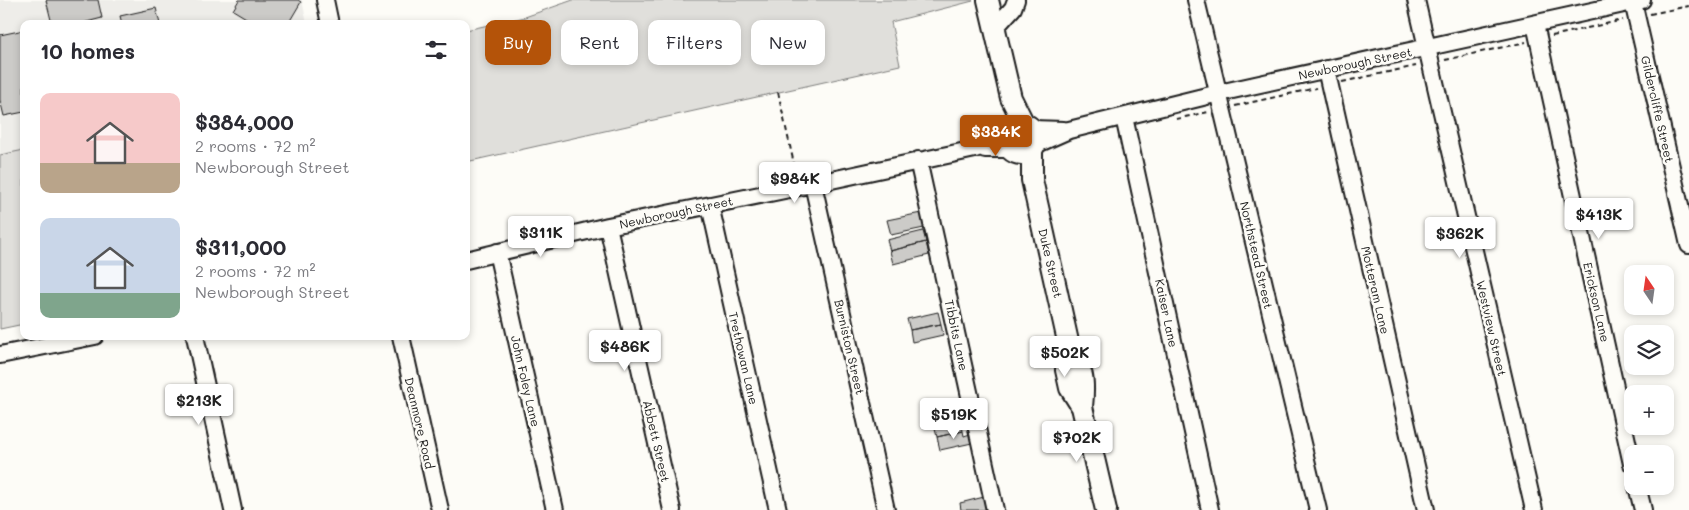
<!DOCTYPE html>
<meta charset="utf-8">
<style>
:root{--surface:#fff;--page:#f7f7f7;--text:#2b2b33;--muted:#7c7c81;--accent:#b45309}
body{margin:0;font-family:Mali,sans-serif;background:var(--page);color:var(--text);height:100vh;display:flex;flex-direction:column;font-size:19px;white-space:nowrap}
*{box-sizing:border-box;margin:0}
p{font-size:16px;color:var(--muted)}
.icon{flex:none;width:28px;height:28px;fill:none;stroke:currentColor;stroke-width:2;stroke-linecap:round;stroke-linejoin:round}
.map{position:relative;flex:1;overflow:hidden}
.drawer{position:absolute;left:20px;top:20px;width:450px;height:320px;display:flex;flex-direction:column;background:var(--surface);border-radius:10px;box-shadow:0 2px 8px #0003}
.drawer>*{flex:none}
.hud{position:absolute;left:485px;top:20px;width:475px;height:45px;display:flex;gap:10px}
.needle{width:32px;rotate:347deg}
.tools{position:absolute;left:1624px;top:265px;display:grid;gap:10px}
.tools a{display:grid;place-items:center;width:50px;height:50px;border-radius:10px;background:var(--surface);box-shadow:0 2px 8px #0003;font-size:25px}
.price{position:absolute;translate:-50% -42px;padding:0 11px;border-radius:5px;background:#fff;color:#222;font-size:16px;line-height:32px;filter:drop-shadow(0 1px 2px #0008)}
.price::after{content:'';position:absolute;left:50%;top:30px;width:15px;height:11px;margin-left:-8px;background:inherit;clip-path:polygon(0 0,100% 0,50% 100%)}
.price.active{background:var(--accent);color:#fff}
ul{padding:0;list-style:none}
li{display:flex;align-items:center;gap:15px;height:125px;padding:0 20px}
li span{display:grid;place-items:center;flex:none;width:140px;height:100px;border-radius:10px;color:#555}
li>.icon{margin-inline-start:auto}
span .icon{width:60px;height:60px;fill:#fffc;stroke-width:1}
li b{font-size:21px}
h2{display:flex;justify-content:space-between;align-items:center;height:60px;padding:0 20px;font-size:21px}
.tag{padding:0 18px;border-radius:10px;background:var(--surface);box-shadow:0 2px 8px #0003;font-size:18px;line-height:45px}
.tag.active{background:var(--accent);color:#fff}
.map>svg:first-child{display:block}
</style>
<div class="map">
<svg width="1689" height="510" viewBox="0 0 1689 510">
<rect width="100%" height="100%" fill="#fdfcf7"/>
<filter id="ink" filterUnits="userSpaceOnUse"><feTurbulence type="fractalNoise" baseFrequency=".02" numOctaves="2"/><feDisplacementMap in="SourceGraphic" scale="10" xChannelSelector="R" yChannelSelector="G"/><feConvolveMatrix kernelMatrix="1 2 1 2 8 2 1 2 1" color-interpolation-filters="sRGB"/></filter>
<g filter="url(#ink)">
<path fill="#eeede9" d="M 0,0 L 302,0 L 307,24 L 24,24 L 24,324 L 0,329 Z"/>
<path fill="#e0dfdb" stroke="#7e7e7c" d="M 573,0 L 972,0 L 973,1 L 891,22 L 900,65 L 466,162 L 466,30 L 525,17 Z
M 24,150 L 24,324 L 0,329 L 0,155 Z"/>
<path fill="#cccbc8" stroke="#1c1c1c" d="M 46,0 L 98,0 L 102,18 L 79,24 L 52,24 Z
M 239,0 L 298,0 L 301,2 L 288,24 L 256,24 L 233,10 Z
M 156,8 L 160,24 L 122,24 L 120,16 Z
M 24,30 L 24,112 L 4,116 L 0,100 L 0,35 Z
M 921,213 L 924,228 L 891,235 L 887,220 Z
M 923,231 L 926,242 L 890,251 L 887,240 Z
M 926,242 L 929,255 L 893,264 L 890,251 Z
M 938,312 L 941,324 L 910,330 L 907,319 Z
M 941,324 L 943,335 L 912,342 L 910,330 Z
M 967,418 L 968,424 L 962,425 L 963,431 L 937,437 L 934,425 Z
M 963,431 L 964,436 L 970,434 L 972,443 L 940,450 L 937,437 Z
M 984,497 L 987,510 L 961,510 L 960,503 Z"/>
<g fill="none" stroke-linecap="round" stroke-linejoin="round">
<defs>
<path id="minor" d="M 325,0 L 330,24
M 1196,0 L 1318,510
M 1416,0 L 1534,510
M 1633,2 L 1689,245
M 1535,24 L 1632,464
M 994,29 L 1013,8 L 1016,0
M 1326,69 L 1426,510
M 1124,117 L 1210,510
M 1032,129 L 1064,130
M 1035,145 L 1069,130 L 1219,93 L 1642,0
M 985,149 L 1010,149
M 918,160 L 995,510
M 813,184 L 886,510
M 710,205 L 778,510
M 608,226 L 672,510
M 497,252 L 555,510
M 466,260 L 608,226 L 799,187 L 975,149 L 1007,137
M 195,336 L 233,510
M 401,336 L 440,510
M 0,355 L 95,336
M 1637,486 L 1643,510"/>
<path id="major" d="M 988,0 L 1011,98 L 1024,124
M1006 139a15 15 0 1 1 30 0a15 15 0 1 1-30 0Z
M 1032,149 L 1032,180 L 1069,346 C 1083,372 1085,378 1082,407
M 1069,346 L 1066,370 L 1070,388 L 1082,407 L 1106,510"/>
</defs>
<use href="#minor" stroke="#1c1c1c" stroke-width="20"/>
<use href="#major" stroke="#1c1c1c" stroke-width="24"/>
<path stroke="#1c1c1c" stroke-width="2" stroke-dasharray="5 4" stroke-linecap="butt" d="M 1650,14 L 1689,6
M 1552,36 L 1623,20
M 1445,60 L 1526,42
M 1342,82 L 1416,66
M 778,92 L 796,173
M 1235,106 L 1316,88
M 1176,119 L 1208,112"/>
<use href="#minor" stroke="#fdfcf7" stroke-width="16"/>
<use href="#major" stroke="#fdfcf7" stroke-width="20"/>
</g>
</g>
<g text-anchor="middle" dominant-baseline="central" stroke-width="5" stroke-linejoin="round" paint-order="stroke">
<g font-size="12" fill="#1c1c1c" stroke="#fdfcf7">
<text transform="translate(1355 63) rotate(-12)">Newborough Street</text>
<text transform="translate(1658 109) rotate(77)">Gildercliffe Street</text>
<text transform="translate(676 212) rotate(-12)">Newborough Street</text>
<text transform="translate(1257 255) rotate(77)">Northstead Street</text>
<text transform="translate(1051 263) rotate(77)">Duke Street</text>
<text transform="translate(1376 290) rotate(77)">Motteram Lane</text>
<text transform="translate(1597 302) rotate(77)">Erickson Lane</text>
<text transform="translate(1167 313) rotate(78)">Kaiser Lane</text>
<text transform="translate(1492 328) rotate(77)">Westview Street</text>
<text transform="translate(957 335) rotate(78)">Tibbits Lane</text>
<text transform="translate(850 347) rotate(77)">Burniston Street</text>
<text transform="translate(744 358) rotate(77)">Trethowan Lane</text>
<text transform="translate(526 381) rotate(77)">John Foley Lane</text>
<text transform="translate(420 423) rotate(77)">Deanmore Road</text>
<text transform="translate(657 441) rotate(77)">Abbett Street</text>
</g>
</g>
</svg>
<div class="tools">
<a><svg class="needle" viewBox="-14 -14 28 28"><path d="M0-13l5 13h-10z" fill="#e53935"/><path d="M0 13l5-13h-10z" fill="#7c7c81"/></svg></a>
<a><svg class="icon" aria-label="layers" viewBox="0 0 24 24"><path d="M12 4l9 5-9 5-9-5zM3 14l9 5 9-5"/></svg></a>
<a>+</a>
<a>−</a>
</div>
<b class="price active" style="left:996px;top:157px">$384K</b>
<b class="price" style="left:795px;top:204px">$984K</b>
<b class="price" style="left:1599px;top:240px">$413K</b>
<b class="price" style="left:541px;top:258px">$311K</b>
<b class="price" style="left:1460px;top:259px">$362K</b>
<b class="price" style="left:625px;top:372px">$486K</b>
<b class="price" style="left:1065px;top:378px">$502K</b>
<b class="price" style="left:199px;top:426px">$213K</b>
<b class="price" style="left:954px;top:440px">$519K</b>
<b class="price" style="left:1077px;top:463px">$702K</b>
<div class="hud">
<a class="tag active">Buy</a>
<a class="tag">Rent</a>
<a class="tag">Filters</a>
<a class="tag">New</a>
</div>
<section class="drawer">
<h2>10 homes<svg class="icon" aria-label="filters" viewBox="0 0 24 24"><path d="M4 7h16M4 17h16"/><circle cx="9" cy="7" r="2"/><circle cx="15" cy="17" r="2"/></svg></h2>
<ul>
<li><span style="background:linear-gradient(#f6c9c9 70%,#b9a48a 0)"><svg class="icon" aria-label="home" viewBox="0 0 24 24"><path d="M3 11l9-7 9 7M6 9v11h12V9"/></svg></span><div><b>$384,000</b><p>2 rooms · 72 m²</p><p>Newborough Street</p></div></li>
<li><span style="background:linear-gradient(#c9d6e8 75%,#7fa58c 0)"><svg class="icon" aria-label="home" viewBox="0 0 24 24"><path d="M3 11l9-7 9 7M6 9v11h12V9"/></svg></span><div><b>$311,000</b><p>2 rooms · 72 m²</p><p>Newborough Street</p></div></li>
</ul>
</section>
</div>
